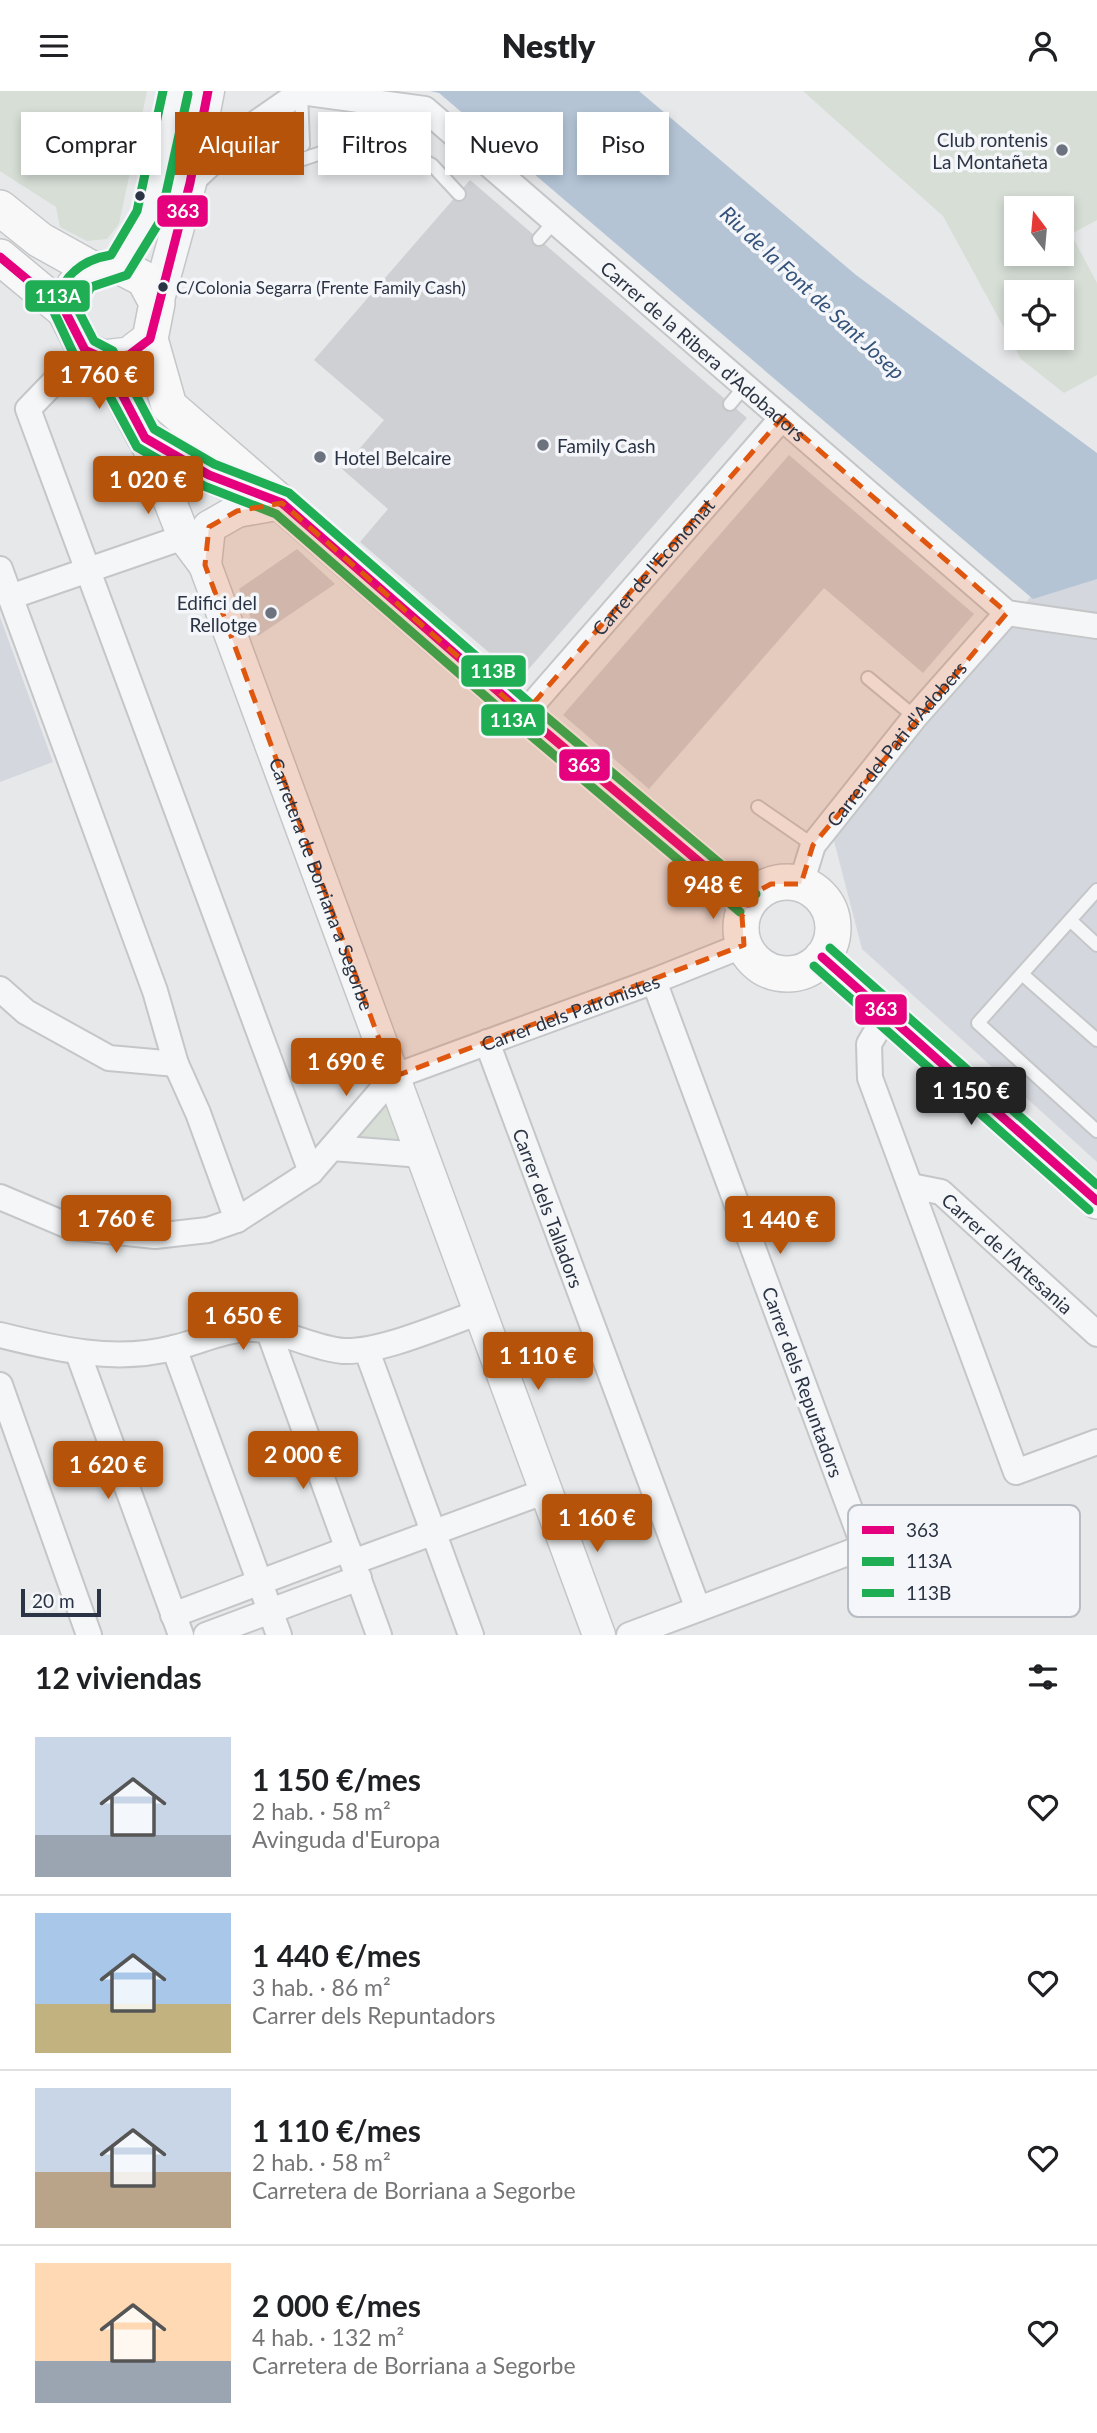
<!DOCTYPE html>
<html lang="es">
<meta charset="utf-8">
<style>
:root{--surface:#fff;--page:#f6f6f6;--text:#202124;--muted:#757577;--line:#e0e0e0;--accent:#b45309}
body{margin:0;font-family:Lato,sans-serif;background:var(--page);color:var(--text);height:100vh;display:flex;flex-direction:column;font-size:26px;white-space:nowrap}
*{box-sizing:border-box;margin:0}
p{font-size:23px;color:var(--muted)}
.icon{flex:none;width:38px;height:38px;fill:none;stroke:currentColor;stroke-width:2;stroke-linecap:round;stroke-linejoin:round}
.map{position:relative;height:1544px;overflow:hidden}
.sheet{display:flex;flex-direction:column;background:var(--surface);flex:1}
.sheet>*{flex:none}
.guide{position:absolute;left:21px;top:21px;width:700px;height:63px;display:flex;gap:14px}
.needle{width:46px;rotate:344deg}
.tools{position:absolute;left:1004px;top:105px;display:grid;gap:14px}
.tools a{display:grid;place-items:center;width:70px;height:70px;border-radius:0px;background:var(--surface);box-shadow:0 4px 10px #0003;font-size:35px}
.scale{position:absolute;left:21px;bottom:18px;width:80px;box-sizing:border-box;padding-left:7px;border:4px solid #2b3445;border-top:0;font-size:19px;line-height:24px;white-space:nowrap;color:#2b3445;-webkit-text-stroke:5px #f4f6f9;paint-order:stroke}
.price{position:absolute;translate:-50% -60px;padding:0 16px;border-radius:7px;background:var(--accent);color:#fff;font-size:23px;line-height:46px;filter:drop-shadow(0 2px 4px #0008)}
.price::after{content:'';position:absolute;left:50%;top:42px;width:21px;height:16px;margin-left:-10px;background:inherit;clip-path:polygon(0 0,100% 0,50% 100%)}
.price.active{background:#222;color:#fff}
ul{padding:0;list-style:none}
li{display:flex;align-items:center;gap:21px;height:175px;padding:0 35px}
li+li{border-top:2px solid var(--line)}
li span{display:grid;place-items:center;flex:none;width:196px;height:140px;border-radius:0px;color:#555}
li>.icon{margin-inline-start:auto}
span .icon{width:84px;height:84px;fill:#fffc;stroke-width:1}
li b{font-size:30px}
h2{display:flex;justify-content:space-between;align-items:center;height:84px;padding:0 35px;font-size:30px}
.chip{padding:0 24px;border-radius:0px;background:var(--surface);box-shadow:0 4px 10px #0003;font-size:24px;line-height:63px}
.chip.active{background:var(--accent);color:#fff}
header{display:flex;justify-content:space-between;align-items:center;height:91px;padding:0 35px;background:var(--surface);font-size:32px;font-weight:800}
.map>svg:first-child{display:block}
</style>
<header><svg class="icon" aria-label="menu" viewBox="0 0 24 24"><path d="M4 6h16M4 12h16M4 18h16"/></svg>Nestly<svg class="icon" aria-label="person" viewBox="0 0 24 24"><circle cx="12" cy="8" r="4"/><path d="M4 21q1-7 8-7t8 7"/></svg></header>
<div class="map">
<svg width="1097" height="1544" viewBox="0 0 1097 1544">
<rect width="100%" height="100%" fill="#e6e8ea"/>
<path fill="#d4d7dd" d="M 1097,486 L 1097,1071 L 862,858 L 833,746 L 1032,504 Z
M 0,526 L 53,671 L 0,691 Z"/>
<path fill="#d6ded6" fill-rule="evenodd" d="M 0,0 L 147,0 L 119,133 L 107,148 L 87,150 L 60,136 L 56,116 L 0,80 Z
M 803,0 L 1097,0 L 1097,129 L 1071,143 L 1097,192 L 1097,284 L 1064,302 L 1021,268 L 943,125 ZM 1017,117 L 1062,117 L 1062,163 L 1017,163 ZM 1062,201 L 1062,247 L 1017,247 L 1017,201 Z
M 393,986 L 422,1064 L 332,1057 Z"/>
<path fill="#b4c4d5" d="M 430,0 L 639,0 L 856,184 L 1097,362 L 1097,488 L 1033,508 L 439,2 Z"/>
<path fill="#ced0d3" d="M 470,89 L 747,327 L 520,588 L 360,451 L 388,418 L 342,378 L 384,329 L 314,269 Z
M 789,364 L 974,523 L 923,582 L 824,497 L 649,698 L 563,624 Z
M 297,458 L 335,493 L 258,545 L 239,498 Z"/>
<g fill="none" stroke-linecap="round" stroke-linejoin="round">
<defs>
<path id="service" d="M 253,37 L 284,38 L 303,54 L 301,1
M 303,68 L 342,55 L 398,55 L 432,74 L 459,103
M 539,148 L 554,131
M 730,313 L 745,295
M 868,587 L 915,626
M 758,716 L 813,754
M 1097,799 L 978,932 L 1097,1040
M 1070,829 L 1097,854
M 1022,883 L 1097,949"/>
<g id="minor">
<path id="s1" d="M 293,0 L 425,18 L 1007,522 L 1097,535"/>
<path d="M 190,92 L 249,37 L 301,1"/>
<path d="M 85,259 L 28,318 L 311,1081"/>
<path d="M 0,478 L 155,900 L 176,973 L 198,1022 L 237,1129"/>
<path d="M 10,506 L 184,446"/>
<path id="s2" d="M 524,623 L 782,327"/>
<path id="s3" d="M 801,793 L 813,754 L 915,626 L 1007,522"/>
<path d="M 0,898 L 26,921 L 109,967 L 176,973"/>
<path d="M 886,924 L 869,953 L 870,987 L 1016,1381 L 1097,1351"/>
<path id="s4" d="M 487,951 L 698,1518"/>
<path d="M 332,1057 L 422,1064"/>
<path id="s5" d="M 911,1095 L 941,1101 L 1097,1243"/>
<path id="s6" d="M 0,1106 L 71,1136 L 155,1145 L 208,1139 L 237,1129 L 311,1081 L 393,986 L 654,890 L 744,854"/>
<path d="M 269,1241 L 379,1544"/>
<path d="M 0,1244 C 56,1258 115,1272 173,1257 C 197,1252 219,1240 245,1238 C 278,1236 310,1257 343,1260 C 380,1262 443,1234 480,1221"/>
<path d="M 174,1257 L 279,1544"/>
<path d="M 367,1260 L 471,1544"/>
<path d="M 78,1262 L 181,1544"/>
<path d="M 0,1294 L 89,1544"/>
<path d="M 353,1471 L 546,1400"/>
<path d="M 173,1524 L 348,1458"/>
<path d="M 206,1544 L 359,1487"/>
<path d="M 629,1544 L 864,1456 L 654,890"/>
</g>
<g id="tertiary">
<path d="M 119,175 L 149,125 L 176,0"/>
<path d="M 157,212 L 190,92 L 208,0"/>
<path id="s7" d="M 145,347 L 184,446 L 205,474 L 599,1544"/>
<path d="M 205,474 L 209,436 L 237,420 L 282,412"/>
</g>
<path id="secondary" d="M 0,117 L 40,149 L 94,179
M 0,166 L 65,220 L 85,259 L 103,267 L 129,264 L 150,248 L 157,212 L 144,188 L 119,175 L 94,179 L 74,195 L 65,220
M 150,248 L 169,315 L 524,623 L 748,812
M 103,267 L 145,347 L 209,384 L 254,402
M741 837a46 46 0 1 1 92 0a46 46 0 1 1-92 0Z
M 822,866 L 1097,1110"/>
</defs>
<use href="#service" stroke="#c4c6c8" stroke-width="16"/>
<use href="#minor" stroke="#c4c6c8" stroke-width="28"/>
<use href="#tertiary" stroke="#c4c6c8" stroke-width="35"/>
<use href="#secondary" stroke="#c4c6c8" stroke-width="38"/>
<use href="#service" stroke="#f5f6f7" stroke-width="12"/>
<use href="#minor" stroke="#f5f6f7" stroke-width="24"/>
<use href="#tertiary" stroke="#f5f6f7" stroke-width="32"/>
<use href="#secondary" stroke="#f8f8f8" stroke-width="35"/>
<defs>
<path id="bus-1" d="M 0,166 L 65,220 L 85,259 L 103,267 L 129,264 L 150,248 L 190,92 L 208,0
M 103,267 L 145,347 L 209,384 L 282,412 L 524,623 L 748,812
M 822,866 L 1097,1110"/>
<path id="bus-2" d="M 163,0 L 137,120 L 111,164 C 79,169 61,187 53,219 L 75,266 L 94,276 L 137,356 L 204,395 L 276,423 L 516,632 L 740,821
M 814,875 L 1089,1119"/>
<path id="bus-3" d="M 188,3 L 160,130 L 127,184 L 91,196 L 78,219 L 94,250 L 113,260 L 154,338 L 214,373 L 289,402 L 532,614 L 756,803
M 830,857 L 1097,1094"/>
</defs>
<use href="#bus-1" stroke="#f4f6f9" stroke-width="14"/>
<use href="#bus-2" stroke="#f4f6f9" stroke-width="14"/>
<use href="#bus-3" stroke="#f4f6f9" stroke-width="14"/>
<use href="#bus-1" stroke="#e5007d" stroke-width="9"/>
<use href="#bus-2" stroke="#1fae54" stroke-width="9"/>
<use href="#bus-3" stroke="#1fae54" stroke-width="9"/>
</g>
<path fill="#df570f" fill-opacity="0.2" stroke="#df570f" stroke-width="5" stroke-dasharray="14 9" stroke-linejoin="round" d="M 782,327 L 1007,522 L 813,754 L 801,793 L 771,793 L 758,800 L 742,825 L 744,854 L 393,986 L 205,474 L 209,436 L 237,420 L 282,412 L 524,623 Z"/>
<g fill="#6c737f" stroke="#f4f6f9" stroke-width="2.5">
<circle cx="1062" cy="59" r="7"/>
<circle cx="543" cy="354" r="7"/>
<circle cx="320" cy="366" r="7"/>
<circle cx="271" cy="522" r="7"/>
</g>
<g fill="#2b3445" stroke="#f4f6f9" stroke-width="2.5">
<circle cx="140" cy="105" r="6"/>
<circle cx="163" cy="196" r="6"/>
</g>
<g text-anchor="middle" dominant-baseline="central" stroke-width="7" stroke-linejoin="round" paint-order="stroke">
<g font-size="17" fill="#2b3445" stroke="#f4f6f9" text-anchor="start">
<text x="176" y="196">C/Colonia Segarra (Frente Family Cash)</text>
</g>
<g font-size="19" fill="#2b3445" stroke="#f4f6f9" text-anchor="end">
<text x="1048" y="48">Club rontenis<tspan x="1048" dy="22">La Montañeta</tspan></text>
<text x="557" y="354" text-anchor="start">Family Cash</text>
<text x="334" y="366" text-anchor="start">Hotel Belcaire</text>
<text x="257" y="511">Edifici del<tspan x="257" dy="22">Rellotge</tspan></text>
</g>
<g font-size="19" fill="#2b3445" stroke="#f4f6f9">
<text stroke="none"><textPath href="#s1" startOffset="502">Carrer de la Ribera d'Adobadors</textPath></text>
<text stroke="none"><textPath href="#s2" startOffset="196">Carrer de l'Economat</textPath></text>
<text stroke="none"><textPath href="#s3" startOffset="172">Carrer del Pati d'Adobers</textPath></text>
<text stroke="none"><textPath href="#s7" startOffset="481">Carretera de Borriana a Segorbe</textPath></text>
<text stroke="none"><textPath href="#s6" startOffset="648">Carrer dels Patronistes</textPath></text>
<text stroke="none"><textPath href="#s4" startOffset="177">Carrer dels Talladors</textPath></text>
<text stroke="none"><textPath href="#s5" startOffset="121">Carrer de l'Artesania</textPath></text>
<text transform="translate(803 1291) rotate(70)">Carrer dels Repuntadors</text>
</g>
<g font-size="21" font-style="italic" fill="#34527a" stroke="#f4f6f9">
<text transform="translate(813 201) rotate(43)">Riu de la Font de Sant Josep</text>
</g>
</g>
<rect x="848" y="1414" width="232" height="112" rx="10" fill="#f4f6f9" stroke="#b8bcc3" stroke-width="2"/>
<rect x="862" y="1435" width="32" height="8" fill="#e5007d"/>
<rect x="862" y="1466" width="32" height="9" fill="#1fae54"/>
<rect x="862" y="1498" width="32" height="8" fill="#1fae54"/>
<g font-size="19" fill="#2b3445">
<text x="906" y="1446">363</text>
<text x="906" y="1477">113A</text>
<text x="906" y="1509">113B</text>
</g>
<g stroke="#f4f6f9" stroke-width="2.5">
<rect x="156" y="103" width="53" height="34" rx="7" fill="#e5007d"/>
<rect x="24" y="188" width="67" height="34" rx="7" fill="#1fae54"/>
<rect x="460" y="563" width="67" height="34" rx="7" fill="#1fae54"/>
<rect x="480" y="612" width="66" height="34" rx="7" fill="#1fae54"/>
<rect x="558" y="657" width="53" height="34" rx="7" fill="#e5007d"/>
<rect x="854" y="902" width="54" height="33" rx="7" fill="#e5007d"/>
</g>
<g font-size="19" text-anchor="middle" font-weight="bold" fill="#fff">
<text x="183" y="127">363</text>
<text x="58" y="212">113A</text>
<text x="493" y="587">113B</text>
<text x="513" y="636">113A</text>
<text x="584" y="681">363</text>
<text x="881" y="925">363</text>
</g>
</svg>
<div class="tools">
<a><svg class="needle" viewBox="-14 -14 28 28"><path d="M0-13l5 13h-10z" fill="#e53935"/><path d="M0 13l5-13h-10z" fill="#757577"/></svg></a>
<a><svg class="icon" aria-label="locate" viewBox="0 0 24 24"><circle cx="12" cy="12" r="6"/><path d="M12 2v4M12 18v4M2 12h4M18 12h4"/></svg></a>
</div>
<div class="scale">20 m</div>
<b class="price" style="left:99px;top:320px">1 760 €</b>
<b class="price" style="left:148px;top:425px">1 020 €</b>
<b class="price" style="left:713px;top:830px">948 €</b>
<b class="price" style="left:346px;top:1007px">1 690 €</b>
<b class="price active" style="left:971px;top:1036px">1 150 €</b>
<b class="price" style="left:116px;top:1164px">1 760 €</b>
<b class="price" style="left:780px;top:1165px">1 440 €</b>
<b class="price" style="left:243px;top:1261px">1 650 €</b>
<b class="price" style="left:538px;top:1301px">1 110 €</b>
<b class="price" style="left:303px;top:1400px">2 000 €</b>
<b class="price" style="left:108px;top:1410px">1 620 €</b>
<b class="price" style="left:597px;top:1463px">1 160 €</b>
<div class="guide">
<a class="chip">Comprar</a>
<a class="chip active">Alquilar</a>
<a class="chip">Filtros</a>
<a class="chip">Nuevo</a>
<a class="chip">Piso</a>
</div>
</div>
<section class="sheet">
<h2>12 viviendas<svg class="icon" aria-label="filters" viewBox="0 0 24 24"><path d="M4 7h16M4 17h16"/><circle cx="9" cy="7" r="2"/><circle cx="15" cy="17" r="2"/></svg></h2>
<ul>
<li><span style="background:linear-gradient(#c9d6e8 70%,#9aa5b1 0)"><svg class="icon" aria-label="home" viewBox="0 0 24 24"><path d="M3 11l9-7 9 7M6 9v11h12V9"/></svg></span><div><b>1 150 €/mes</b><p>2 hab. · 58 m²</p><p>Avinguda d'Europa</p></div><svg class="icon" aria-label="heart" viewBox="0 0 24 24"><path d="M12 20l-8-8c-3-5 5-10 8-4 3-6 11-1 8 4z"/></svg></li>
<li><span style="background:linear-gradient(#a9c7e8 65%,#c2b280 0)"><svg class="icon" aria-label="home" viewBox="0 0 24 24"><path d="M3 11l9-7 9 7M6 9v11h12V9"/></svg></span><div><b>1 440 €/mes</b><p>3 hab. · 86 m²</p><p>Carrer dels Repuntadors</p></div><svg class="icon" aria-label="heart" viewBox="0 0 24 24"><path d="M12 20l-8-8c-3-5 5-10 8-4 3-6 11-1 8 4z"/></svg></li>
<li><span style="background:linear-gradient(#c9d6e8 60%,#b9a48a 0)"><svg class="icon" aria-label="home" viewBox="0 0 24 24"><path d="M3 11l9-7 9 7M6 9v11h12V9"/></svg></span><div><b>1 110 €/mes</b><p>2 hab. · 58 m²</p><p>Carretera de Borriana a Segorbe</p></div><svg class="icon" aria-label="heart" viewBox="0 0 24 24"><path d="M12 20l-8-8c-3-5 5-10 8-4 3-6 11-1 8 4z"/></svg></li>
<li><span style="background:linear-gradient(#ffd9b3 70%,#9aa5b1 0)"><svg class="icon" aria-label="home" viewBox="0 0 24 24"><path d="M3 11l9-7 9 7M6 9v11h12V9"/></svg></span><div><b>2 000 €/mes</b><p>4 hab. · 132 m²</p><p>Carretera de Borriana a Segorbe</p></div><svg class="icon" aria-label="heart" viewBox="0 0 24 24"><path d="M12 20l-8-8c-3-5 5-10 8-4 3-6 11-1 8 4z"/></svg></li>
</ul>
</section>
